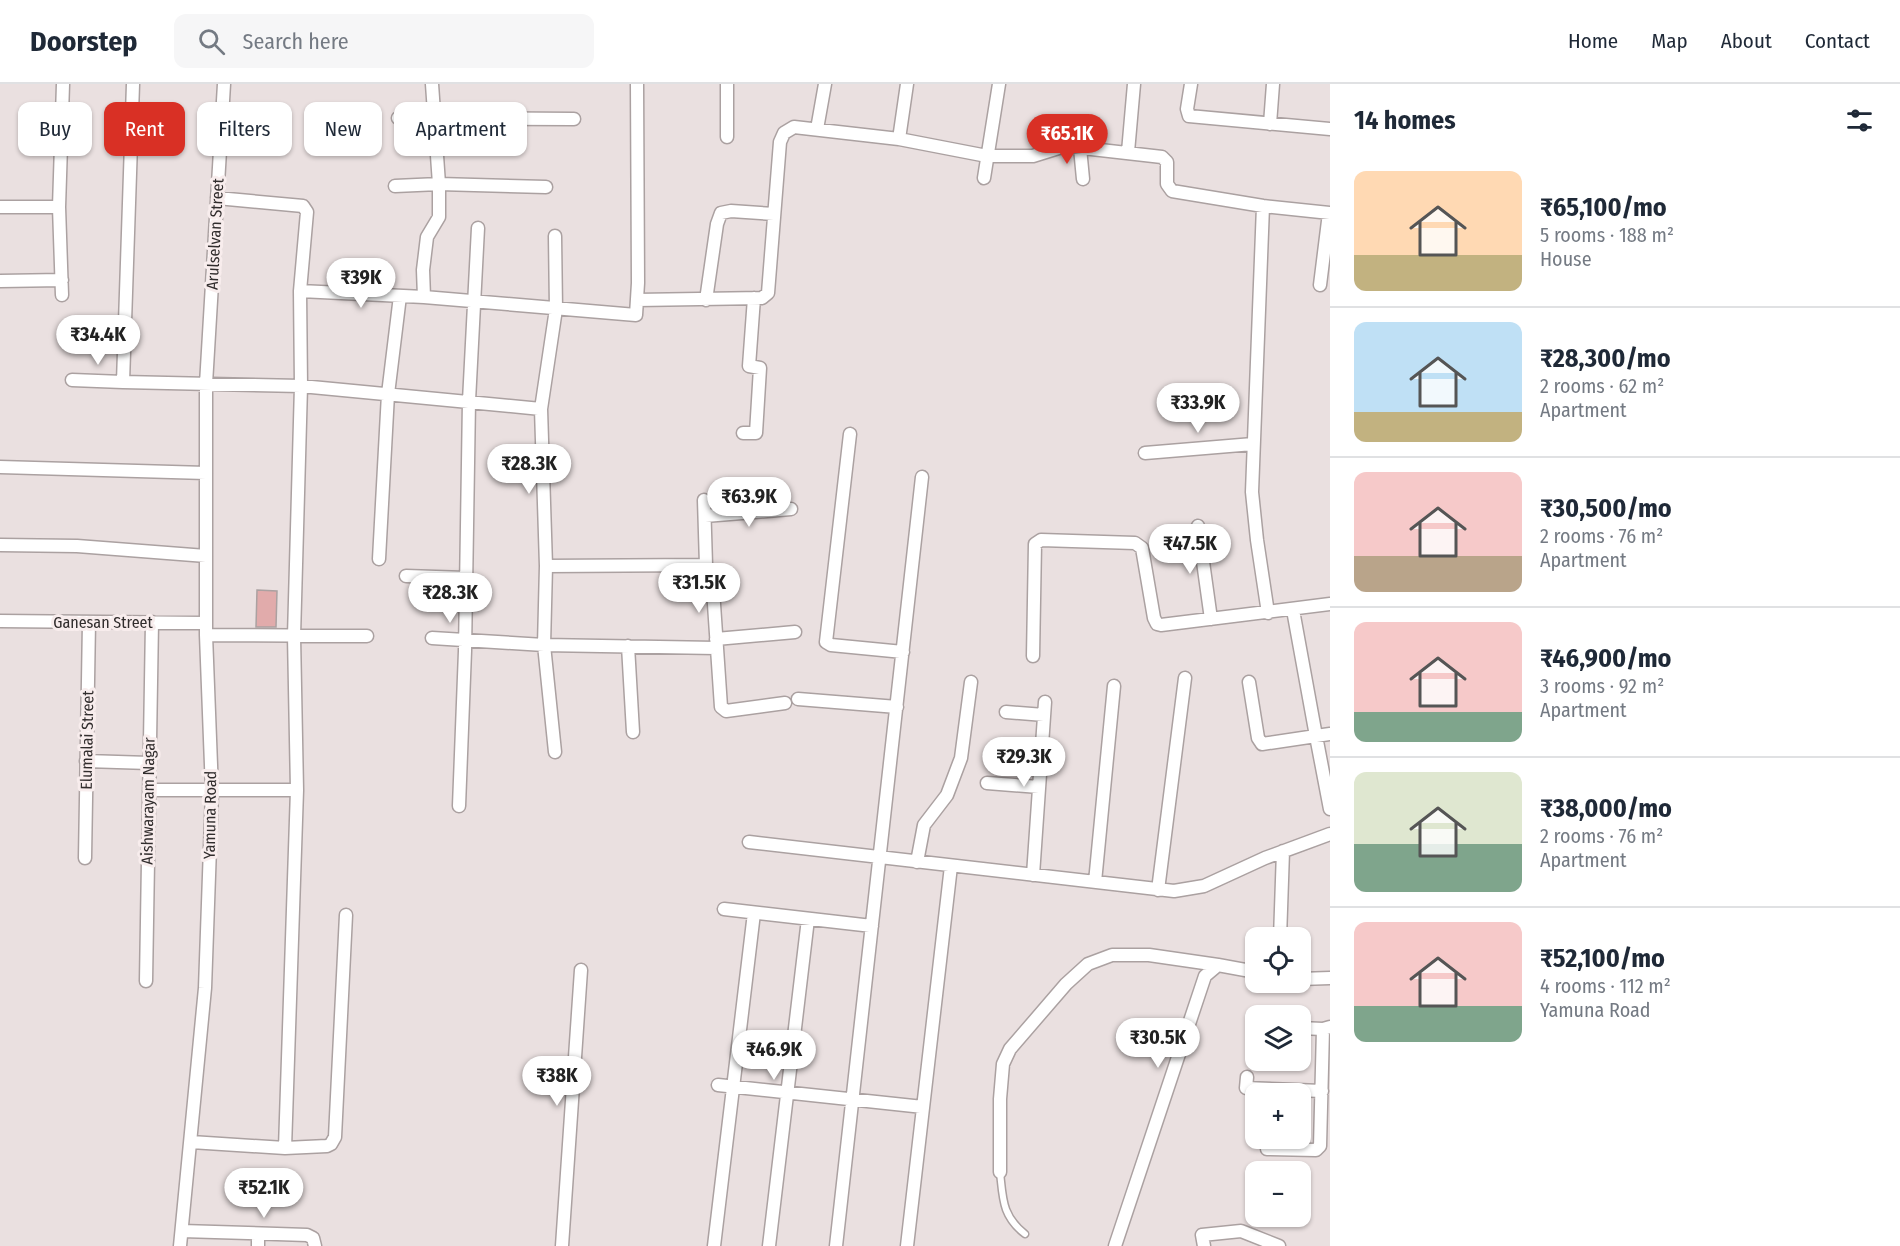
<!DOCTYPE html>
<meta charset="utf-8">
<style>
:root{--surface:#fff;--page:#f6f6f7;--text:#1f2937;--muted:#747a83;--line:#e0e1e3;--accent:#d93025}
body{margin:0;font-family:"Fira Sans Condensed",sans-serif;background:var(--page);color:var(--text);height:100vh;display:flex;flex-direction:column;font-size:22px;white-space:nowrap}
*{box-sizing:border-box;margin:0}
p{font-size:20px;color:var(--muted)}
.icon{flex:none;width:33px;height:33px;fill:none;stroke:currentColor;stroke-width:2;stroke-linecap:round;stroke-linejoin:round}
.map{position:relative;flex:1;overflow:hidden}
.details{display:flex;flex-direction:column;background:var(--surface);width:570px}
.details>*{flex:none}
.top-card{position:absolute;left:18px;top:18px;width:570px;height:54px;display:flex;gap:12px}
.tools{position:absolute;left:1245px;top:843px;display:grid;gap:12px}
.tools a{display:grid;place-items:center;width:66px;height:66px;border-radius:12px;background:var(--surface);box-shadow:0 2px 4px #0004;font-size:30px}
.price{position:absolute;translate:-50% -51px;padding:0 14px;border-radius:21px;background:#fff;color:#222;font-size:20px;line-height:39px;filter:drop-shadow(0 2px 3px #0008)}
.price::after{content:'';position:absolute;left:50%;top:36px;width:18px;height:14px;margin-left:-9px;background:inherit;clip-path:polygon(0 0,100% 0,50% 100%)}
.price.selected{background:var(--accent);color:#fff}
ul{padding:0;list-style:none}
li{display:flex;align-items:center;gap:18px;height:150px;padding:0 24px}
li+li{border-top:2px solid var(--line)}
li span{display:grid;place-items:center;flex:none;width:168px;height:120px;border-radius:12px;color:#555}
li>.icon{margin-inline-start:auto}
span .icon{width:72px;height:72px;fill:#fffc;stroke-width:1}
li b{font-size:26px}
h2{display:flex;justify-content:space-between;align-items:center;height:72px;padding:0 24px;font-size:26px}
.chip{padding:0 21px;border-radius:12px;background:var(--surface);box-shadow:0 2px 4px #0004;font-size:21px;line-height:54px}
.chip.selected{background:var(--accent);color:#fff}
header{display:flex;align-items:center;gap:36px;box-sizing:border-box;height:84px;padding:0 30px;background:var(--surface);border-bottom:2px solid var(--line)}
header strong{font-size:28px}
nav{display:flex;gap:33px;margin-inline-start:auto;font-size:21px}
.search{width:420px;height:54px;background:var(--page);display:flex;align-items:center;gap:15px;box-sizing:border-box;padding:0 21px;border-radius:12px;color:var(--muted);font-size:22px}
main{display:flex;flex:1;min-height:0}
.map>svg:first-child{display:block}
</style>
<header>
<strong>Doorstep</strong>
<div class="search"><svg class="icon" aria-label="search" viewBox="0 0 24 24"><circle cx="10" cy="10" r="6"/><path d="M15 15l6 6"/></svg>Search here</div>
<nav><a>Home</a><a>Map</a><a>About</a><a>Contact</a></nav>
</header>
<main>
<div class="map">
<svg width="1330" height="1162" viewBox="0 0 1330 1162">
<rect width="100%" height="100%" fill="#eae0e0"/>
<path fill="#e1abab" stroke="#aba1a1" stroke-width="1.5" d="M 257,506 L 277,507 L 276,543 L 256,543 Z"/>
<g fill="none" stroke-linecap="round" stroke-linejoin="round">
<defs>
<path id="service" d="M 1000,1088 C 1003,1115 1002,1132 1025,1150"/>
<path id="minor" d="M 133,0 L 123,298 L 301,302 L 541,325
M 432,0 L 439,100 L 439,133 L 427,153 L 423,186 L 424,213 L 636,231 L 638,199 L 637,0
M 1191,0 L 1187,25 L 1189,32 L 1330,45
M 398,34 L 574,35
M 1270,40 L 1273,0
M 817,45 L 825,0
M 727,53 L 727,0
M 899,55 L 907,0
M 1080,64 L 1083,95
M 1128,68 L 1134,0
M 984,94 L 999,0
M 395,102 L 439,100 L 546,103
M 1263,122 L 1252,408 L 1257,456 L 1268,529
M 0,123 L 59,123
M 0,197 L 62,196
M 1320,201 L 1329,129
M 300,207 L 424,213
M 62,211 L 59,123 L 63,0
M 637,216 L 762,214 L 768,209 L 780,58 L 784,49 L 794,43 L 899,55 L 987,72 L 1033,72 L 1065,62 L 1162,73 L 1167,78 L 1167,100 L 1172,107 L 1263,122 L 1330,129
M 706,216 L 717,140 L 721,129 L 731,127 L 774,130
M 72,296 L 123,298
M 743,349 L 756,349 L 760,284 L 749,282 L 754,214
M 850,350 L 826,558 L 831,561 L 903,568
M 1145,369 L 1253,360
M 0,383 L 206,389
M 704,416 L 706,481
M 705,432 L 791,425
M 1198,442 L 1211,535
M 0,461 L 77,462 L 206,472
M 379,475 L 388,310 L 400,212
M 546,482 L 706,481 L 712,491 L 721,623 L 726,627 L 785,619
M 406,492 L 466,494
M 0,537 L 206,539
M 206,551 L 367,552
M 432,554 L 544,561 L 716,564
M 716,555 L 795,548
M 628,562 L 633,648
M 1033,572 L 1035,460 L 1041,456 L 1135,459 L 1142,464 L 1154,534 L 1157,540 L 1161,541 L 1330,520
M 1249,598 L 1258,654 L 1262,660 L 1316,652 L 1293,526
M 798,615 L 897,623
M 1006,628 L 1044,631
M 1330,650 L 1316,652 L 1330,725
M 555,668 L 544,561 L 546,482 L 541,325 L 556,225 L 555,152
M 86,677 L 149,679
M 987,699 L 1039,703
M 149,706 L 297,706
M 459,722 L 465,567 L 469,317 L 478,144
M 749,758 L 1174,807 L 1204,802 L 1265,774 L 1330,750
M 85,774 L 89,538
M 917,778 L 924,741 L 947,711 L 961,674 L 971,598
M 1033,791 L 1045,618
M 1095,798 L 1114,602
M 1158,806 L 1185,594
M 724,825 L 872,842
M 1280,854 L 1283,767
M 1300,895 L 1330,894
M 146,897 L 152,538
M 1300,944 L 1323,945
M 1247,993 L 1246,1004 L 1322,1007
M 718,1001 L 923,1023
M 191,1058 L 285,1064 L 297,706 L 294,552 L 301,302 L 300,207 L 307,128 L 303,122 L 217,114
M 285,1064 L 327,1062 L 331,1060 L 335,1053 L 346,831
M 1267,1065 L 1316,1066 L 1320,1062 L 1323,945 L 1330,943
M 1000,1088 L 1000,1015 L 1003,980 L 1010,965 L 1066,900 L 1088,880 L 1112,871 L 1149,871 L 1218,881
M 182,1147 L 307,1151 L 313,1154 L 315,1162
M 180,1162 L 205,904 L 212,707 L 206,551 L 206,300 L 224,0
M 258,1162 L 258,1150
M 562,1162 L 581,886
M 714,1162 L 754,829
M 769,1162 L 808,835
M 836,1162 L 922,393
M 907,1162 L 951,782
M 1115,1162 L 1205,892 L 1218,881 L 1256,888
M 1204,1162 L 1202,1151 L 1241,1147 L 1279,1162"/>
</defs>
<use href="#service" stroke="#aba1a1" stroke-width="9"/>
<use href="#minor" stroke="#aba1a1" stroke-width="15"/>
<use href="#service" stroke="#fff" stroke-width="6"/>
<use href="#minor" stroke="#fff" stroke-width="12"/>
</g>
<g text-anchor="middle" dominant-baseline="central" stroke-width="6" stroke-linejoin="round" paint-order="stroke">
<g font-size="16" fill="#312d2d" stroke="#f8eded">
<text transform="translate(215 150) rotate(-87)">Arulselvan Street</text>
<text x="103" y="538">Ganesan Street</text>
<text transform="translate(87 656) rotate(-89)">Elumalai Street</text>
<text transform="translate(148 717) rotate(-89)">Aishwarayam Nagar</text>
<text transform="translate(210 731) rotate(-89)">Yamuna Road</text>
</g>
</g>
</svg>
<div class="tools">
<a><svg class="icon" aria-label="locate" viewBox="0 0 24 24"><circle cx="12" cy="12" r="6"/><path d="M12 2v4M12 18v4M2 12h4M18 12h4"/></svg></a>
<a><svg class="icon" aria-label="layers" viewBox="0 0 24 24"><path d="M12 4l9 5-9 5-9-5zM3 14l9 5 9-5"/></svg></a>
<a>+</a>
<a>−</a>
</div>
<b class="price selected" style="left:1067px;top:81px">₹65.1K</b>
<b class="price" style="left:361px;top:225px">₹39K</b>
<b class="price" style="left:98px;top:282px">₹34.4K</b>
<b class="price" style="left:1198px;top:350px">₹33.9K</b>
<b class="price" style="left:529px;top:411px">₹28.3K</b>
<b class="price" style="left:749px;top:444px">₹63.9K</b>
<b class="price" style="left:1190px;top:491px">₹47.5K</b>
<b class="price" style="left:699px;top:530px">₹31.5K</b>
<b class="price" style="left:450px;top:540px">₹28.3K</b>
<b class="price" style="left:1024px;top:704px">₹29.3K</b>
<b class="price" style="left:1158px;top:985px">₹30.5K</b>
<b class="price" style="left:774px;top:997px">₹46.9K</b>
<b class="price" style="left:557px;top:1023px">₹38K</b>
<b class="price" style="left:264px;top:1135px">₹52.1K</b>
<div class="top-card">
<a class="chip">Buy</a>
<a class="chip selected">Rent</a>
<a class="chip">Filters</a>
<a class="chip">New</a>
<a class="chip">Apartment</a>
</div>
</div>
<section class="details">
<h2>14 homes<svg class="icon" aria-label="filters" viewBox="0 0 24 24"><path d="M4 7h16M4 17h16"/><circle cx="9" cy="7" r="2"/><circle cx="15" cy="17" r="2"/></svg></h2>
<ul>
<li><span style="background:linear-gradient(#ffd9b3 70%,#c2b280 0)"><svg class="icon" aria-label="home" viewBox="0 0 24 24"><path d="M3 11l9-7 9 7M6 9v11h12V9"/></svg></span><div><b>₹65,100/mo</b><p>5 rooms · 188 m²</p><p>House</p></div></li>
<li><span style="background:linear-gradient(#bfe0f5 75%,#c2b280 0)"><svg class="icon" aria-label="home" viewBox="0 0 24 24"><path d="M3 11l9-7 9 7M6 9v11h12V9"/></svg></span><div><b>₹28,300/mo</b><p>2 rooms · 62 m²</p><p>Apartment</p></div></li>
<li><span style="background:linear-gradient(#f6c9c9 70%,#b9a48a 0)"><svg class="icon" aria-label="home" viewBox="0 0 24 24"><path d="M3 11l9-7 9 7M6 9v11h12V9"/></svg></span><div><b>₹30,500/mo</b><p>2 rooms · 76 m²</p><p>Apartment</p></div></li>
<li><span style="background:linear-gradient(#f6c9c9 75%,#7fa58c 0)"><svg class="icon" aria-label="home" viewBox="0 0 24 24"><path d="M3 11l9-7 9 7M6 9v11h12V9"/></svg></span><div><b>₹46,900/mo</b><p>3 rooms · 92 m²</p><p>Apartment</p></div></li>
<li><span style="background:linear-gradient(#dfe7d0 60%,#7fa58c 0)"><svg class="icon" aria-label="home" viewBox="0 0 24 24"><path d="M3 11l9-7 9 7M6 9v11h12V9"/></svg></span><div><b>₹38,000/mo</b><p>2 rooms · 76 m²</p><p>Apartment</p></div></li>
<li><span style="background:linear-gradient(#f6c9c9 70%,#7fa58c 0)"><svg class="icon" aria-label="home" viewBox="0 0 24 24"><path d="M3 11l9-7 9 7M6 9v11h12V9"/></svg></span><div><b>₹52,100/mo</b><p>4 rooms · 112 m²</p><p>Yamuna Road</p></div></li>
</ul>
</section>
</main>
